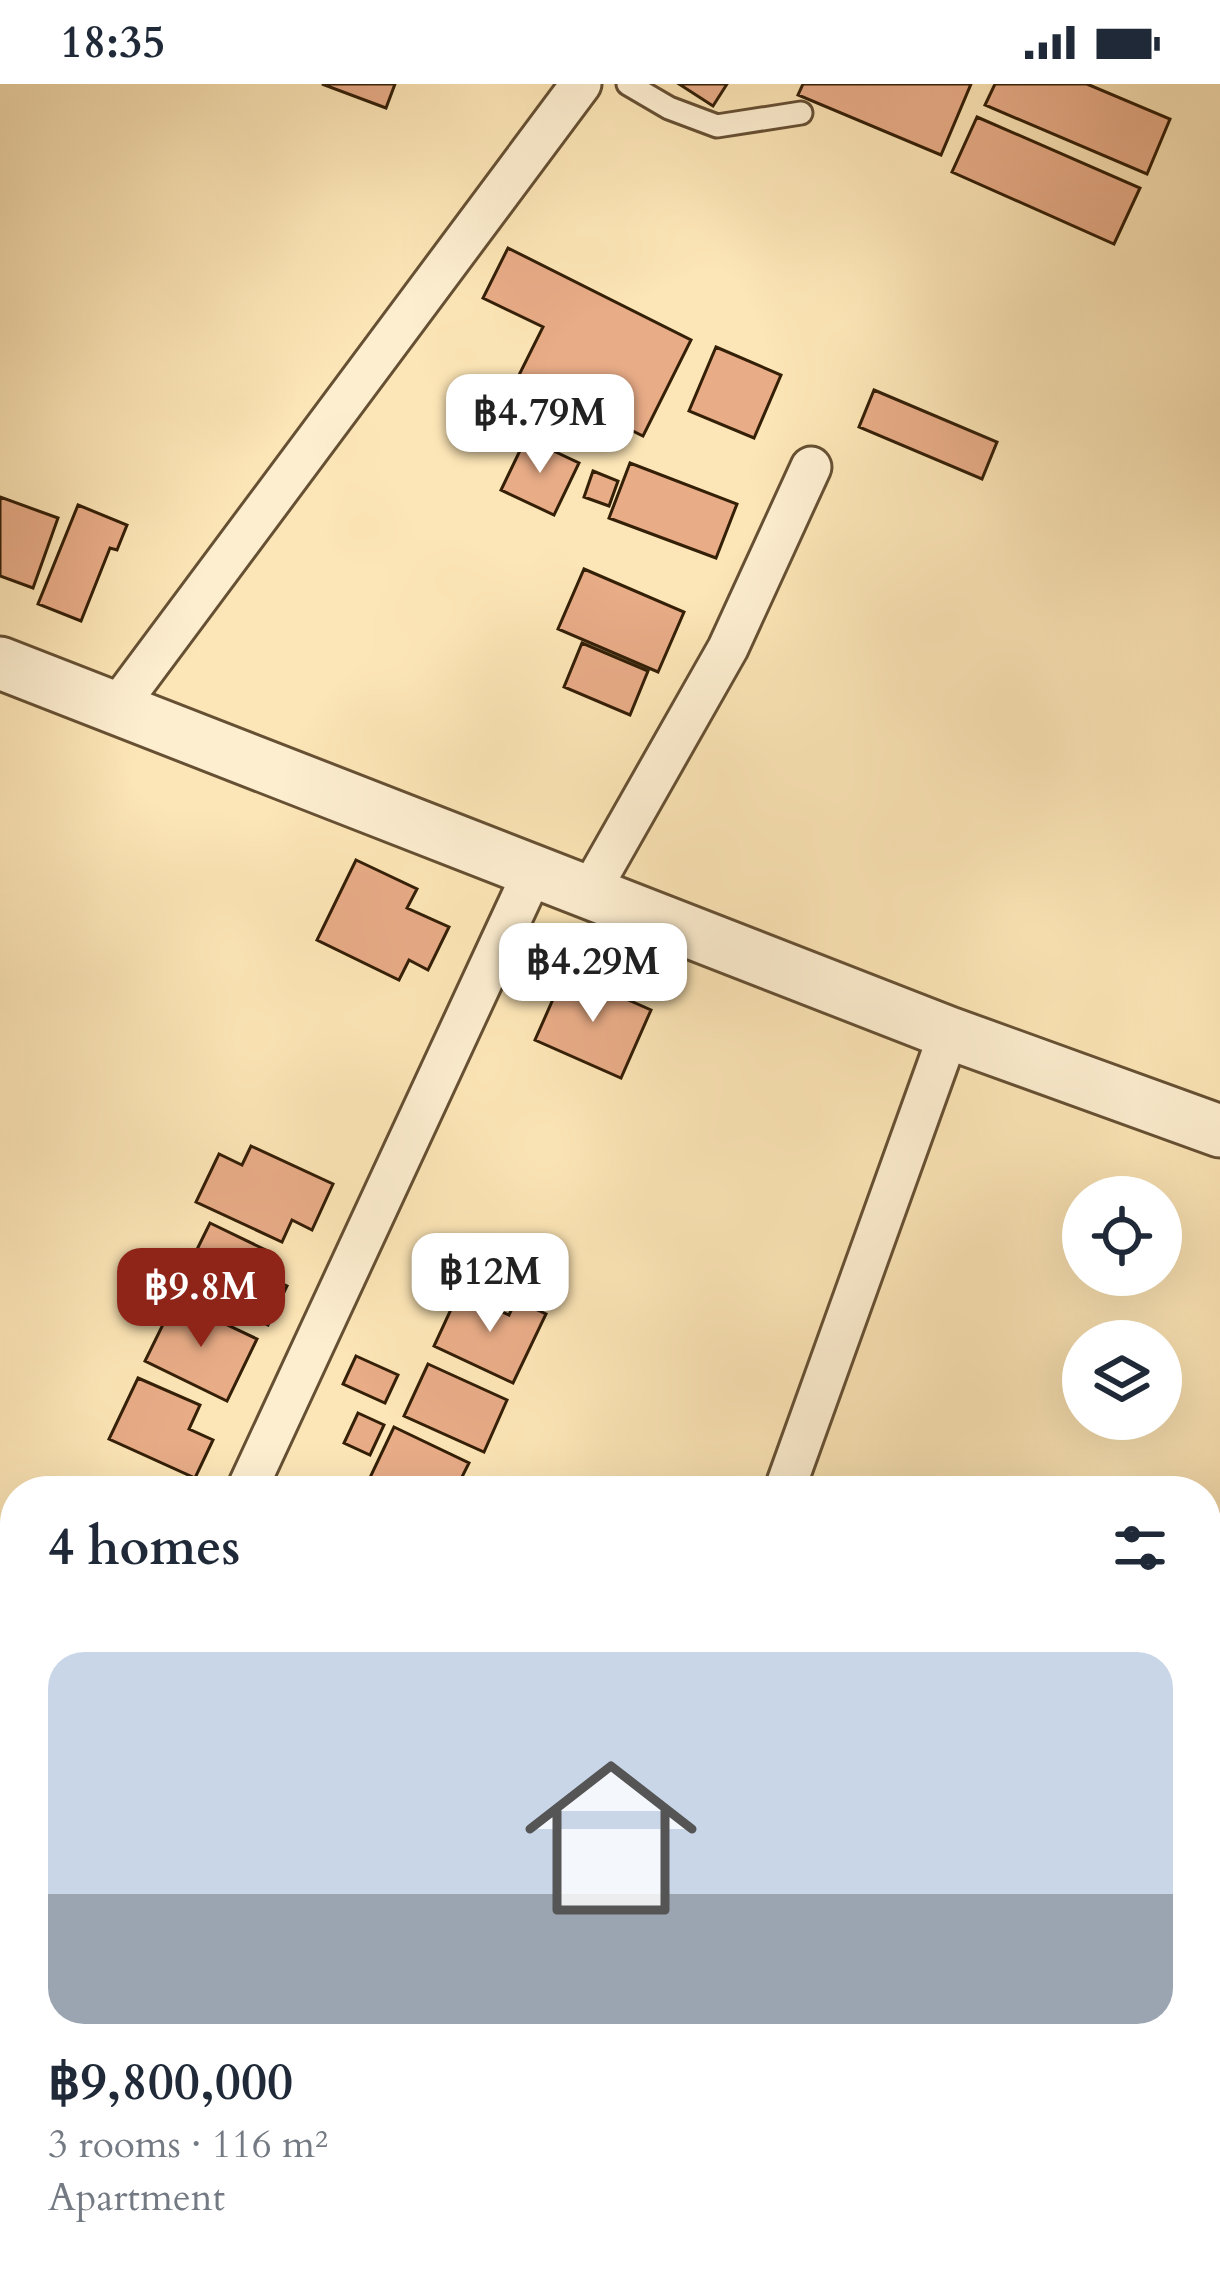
<!DOCTYPE html>
<meta charset="utf-8">
<style>
:root{--surface:#fff;--page:#f2f2f3;--text:#1f2937;--muted:#747a83;--line:#e0e1e3;--accent:#8f2418}
body{margin:0;font-family:Cardo,serif;background:var(--page);color:var(--text);height:100vh;display:flex;flex-direction:column;font-size:45px;white-space:nowrap}
*{box-sizing:border-box;margin:0}
p{font-size:39px;color:var(--muted)}
.icon{flex:none;width:66px;height:66px;fill:none;stroke:currentColor;stroke-width:2;stroke-linecap:round;stroke-linejoin:round}
.map{position:relative;flex:1;overflow:hidden}
.side{position:absolute;left:0px;top:1392px;width:1221px;height:807px;display:flex;flex-direction:column;background:var(--surface);border-radius:48px 48px 0 0;box-shadow:0 12px 48px #0002}
.side>*{flex:none}
.controls{position:absolute;left:1062px;top:1092px;display:grid;gap:24px}
.controls a{display:grid;place-items:center;width:120px;height:120px;border-radius:50%;background:var(--surface);box-shadow:0 12px 48px #0002;font-size:60px}
.price{position:absolute;translate:-50% -102px;padding:0 27px;border-radius:24px;background:#fff;color:#222;font-size:39px;line-height:78px;filter:drop-shadow(0 3px 6px #0008)}
.price::after{content:'';position:absolute;left:50%;top:72px;width:36px;height:27px;margin-left:-18px;background:inherit;clip-path:polygon(0 0,100% 0,50% 100%)}
.price.on{background:var(--accent);color:#fff}
ul{padding:0;list-style:none}
li{display:grid;align-content:center;gap:24px;height:636px;padding:0 48px}
li+li{border-top:3px solid var(--line)}
li span{display:grid;place-items:center;height:372px;border-radius:36px;color:#555}
li>.icon{margin-inline-start:auto}
span .icon{width:216px;height:216px;fill:#fffc;stroke-width:1}
li b{font-size:51px}
h2{display:flex;justify-content:space-between;align-items:center;height:144px;padding:0 48px;font-size:51px}
.status{display:flex;justify-content:space-between;align-items:center;height:84px;padding:0 60px;background:var(--surface);direction:ltr}
.status svg{height:33px;fill:currentColor}
.map>svg:first-child{display:block}
</style>
<div class="status"><b>18:35</b><svg viewBox="0 0 49 12"><path d="M0 12V9h3v3zM5 12V6h3v6zM10 12V3h3v9zM15 12V0h3v12zM26 1h20v11H26zM47 4h2v5h-2z"/></svg></div>
<div class="map">
<svg width="1220" height="2197" viewBox="0 0 1220 2197">
<rect width="100%" height="100%" fill="#fce5b6"/>
<filter id="stains"><feTurbulence type="fractalNoise" baseFrequency=".00167" numOctaves="4"/><feColorMatrix values="0 0 0 0 .2 0 0 0 0 .09 0 0 0 0 .02 0 0 0 .5 -.17"/></filter>
<radialGradient id="worn" r=".72"><stop offset=".6" stop-color="#630" stop-opacity="0"/><stop offset="1" stop-color="#630" stop-opacity=".3"/></radialGradient>
<g fill="none" stroke-linecap="round" stroke-linejoin="round">
<path stroke="#9fbfaf" stroke-width="72" d="M 0,2043 L 15,2041
M 249,2184 L 250,2197"/>
</g>
<path fill="#e8ac87" stroke="#341f07" stroke-width="3" d="M 322,0 L 395,0 L 386,24 Z
M 679,0 L 727,0 L 713,22 Z
M 803,0 L 971,0 L 941,71 L 798,11 Z
M 995,0 L 1087,0 L 1170,35 L 1147,90 L 985,21 Z
M 977,33 L 1140,104 L 1114,160 L 952,88 Z
M 508,164 L 691,256 L 643,352 L 519,291 L 543,243 L 483,214 Z
M 716,263 L 781,291 L 754,354 L 689,327 Z
M 874,306 L 997,358 L 982,395 L 859,343 Z
M 526,354 L 579,379 L 554,431 L 501,406 Z
M 630,379 L 737,420 L 716,474 L 609,434 Z
M 593,387 L 618,397 L 609,422 L 584,413 Z
M 0,413 L 58,434 L 33,504 L 0,492 Z
M 78,421 L 127,441 L 117,466 L 110,464 L 81,537 L 38,520 Z
M 584,485 L 684,528 L 658,588 L 558,545 Z
M 582,559 L 648,587 L 630,631 L 564,603 Z
M 356,776 L 417,805 L 407,824 L 449,843 L 428,886 L 409,876 L 399,896 L 317,856 Z
M 565,888 L 651,926 L 621,994 L 535,956 Z
M 251,1062 L 333,1100 L 312,1146 L 292,1136 L 282,1158 L 196,1118 L 219,1070 L 242,1081 Z
M 210,1139 L 274,1170 L 263,1191 L 287,1202 L 268,1241 L 180,1200 Z
M 459,1208 L 509,1231 L 516,1216 L 546,1230 L 513,1299 L 434,1262 Z
M 175,1216 L 257,1255 L 227,1317 L 145,1277 Z
M 356,1272 L 398,1291 L 385,1319 L 343,1300 Z
M 428,1280 L 507,1316 L 484,1368 L 404,1332 Z
M 138,1294 L 200,1321 L 189,1345 L 213,1356 L 195,1394 L 109,1355 Z
M 358,1329 L 384,1341 L 370,1371 L 344,1359 Z
M 394,1343 L 469,1379 L 455,1407 L 365,1404 Z
M 0,1886 L 15,1893 L 15,1966 L 0,1959 Z
M 15,2124 L 15,2178 L 0,2180 L 0,2126 Z
M 41,2184 L 43,2197 L 0,2197 L 0,2189 Z
M 95,2184 L 130,2184 L 132,2197 L 97,2197 Z
M 141,2184 L 182,2184 L 184,2192 L 193,2191 L 194,2197 L 143,2197 Z
M 566,2184 L 604,2184 L 599,2196 Z
M 723,2184 L 768,2197 L 719,2197 Z
M 775,2184 L 829,2184 L 825,2197 Z"/>
<g fill="none" stroke-linecap="round" stroke-linejoin="round">
<defs>
<path id="service" d="M 628,0 L 669,24 L 717,42 L 801,29"/>
<path id="minor" d="M 117,623 L 581,0
M 590,807 L 728,564 L 811,383
M 246,1407 L 534,786
M 784,1407 L 949,949
M 683,2197 L 687,2184"/>
<path id="tertiary" d="M 0,579 L 949,949 L 1220,1047"/>
</defs>
<use href="#service" stroke="#665033" stroke-width="27"/>
<use href="#minor" stroke="#665033" stroke-width="45"/>
<use href="#tertiary" stroke="#665033" stroke-width="57"/>
<use href="#service" stroke="#fdeed0" stroke-width="21"/>
<use href="#minor" stroke="#fdeed0" stroke-width="39"/>
<use href="#tertiary" stroke="#fdeed0" stroke-width="51"/>
</g>
<rect width="100%" height="100%" filter="url(#stains)"/>
<rect width="100%" height="100%" fill="url(#worn)"/>
</svg>
<div class="controls">
<a><svg class="icon" aria-label="locate" viewBox="0 0 24 24"><circle cx="12" cy="12" r="6"/><path d="M12 2v4M12 18v4M2 12h4M18 12h4"/></svg></a>
<a><svg class="icon" aria-label="layers" viewBox="0 0 24 24"><path d="M12 4l9 5-9 5-9-5zM3 14l9 5 9-5"/></svg></a>
</div>
<b class="price" style="left:540px;top:392px">฿4.79M</b>
<b class="price" style="left:593px;top:941px">฿4.29M</b>
<b class="price" style="left:490px;top:1251px">฿12M</b>
<b class="price on" style="left:201px;top:1266px">฿9.8M</b>
<section class="side">
<h2>4 homes<svg class="icon" aria-label="filters" viewBox="0 0 24 24"><path d="M4 7h16M4 17h16"/><circle cx="9" cy="7" r="2"/><circle cx="15" cy="17" r="2"/></svg></h2>
<ul>
<li><span style="background:linear-gradient(#c9d6e8 65%,#9aa5b1 0)"><svg class="icon" aria-label="home" viewBox="0 0 24 24"><path d="M3 11l9-7 9 7M6 9v11h12V9"/></svg></span><div><b>฿9,800,000</b><p>3 rooms · 116 m²</p><p>Apartment</p></div></li>
</ul>
</section>
</div>
